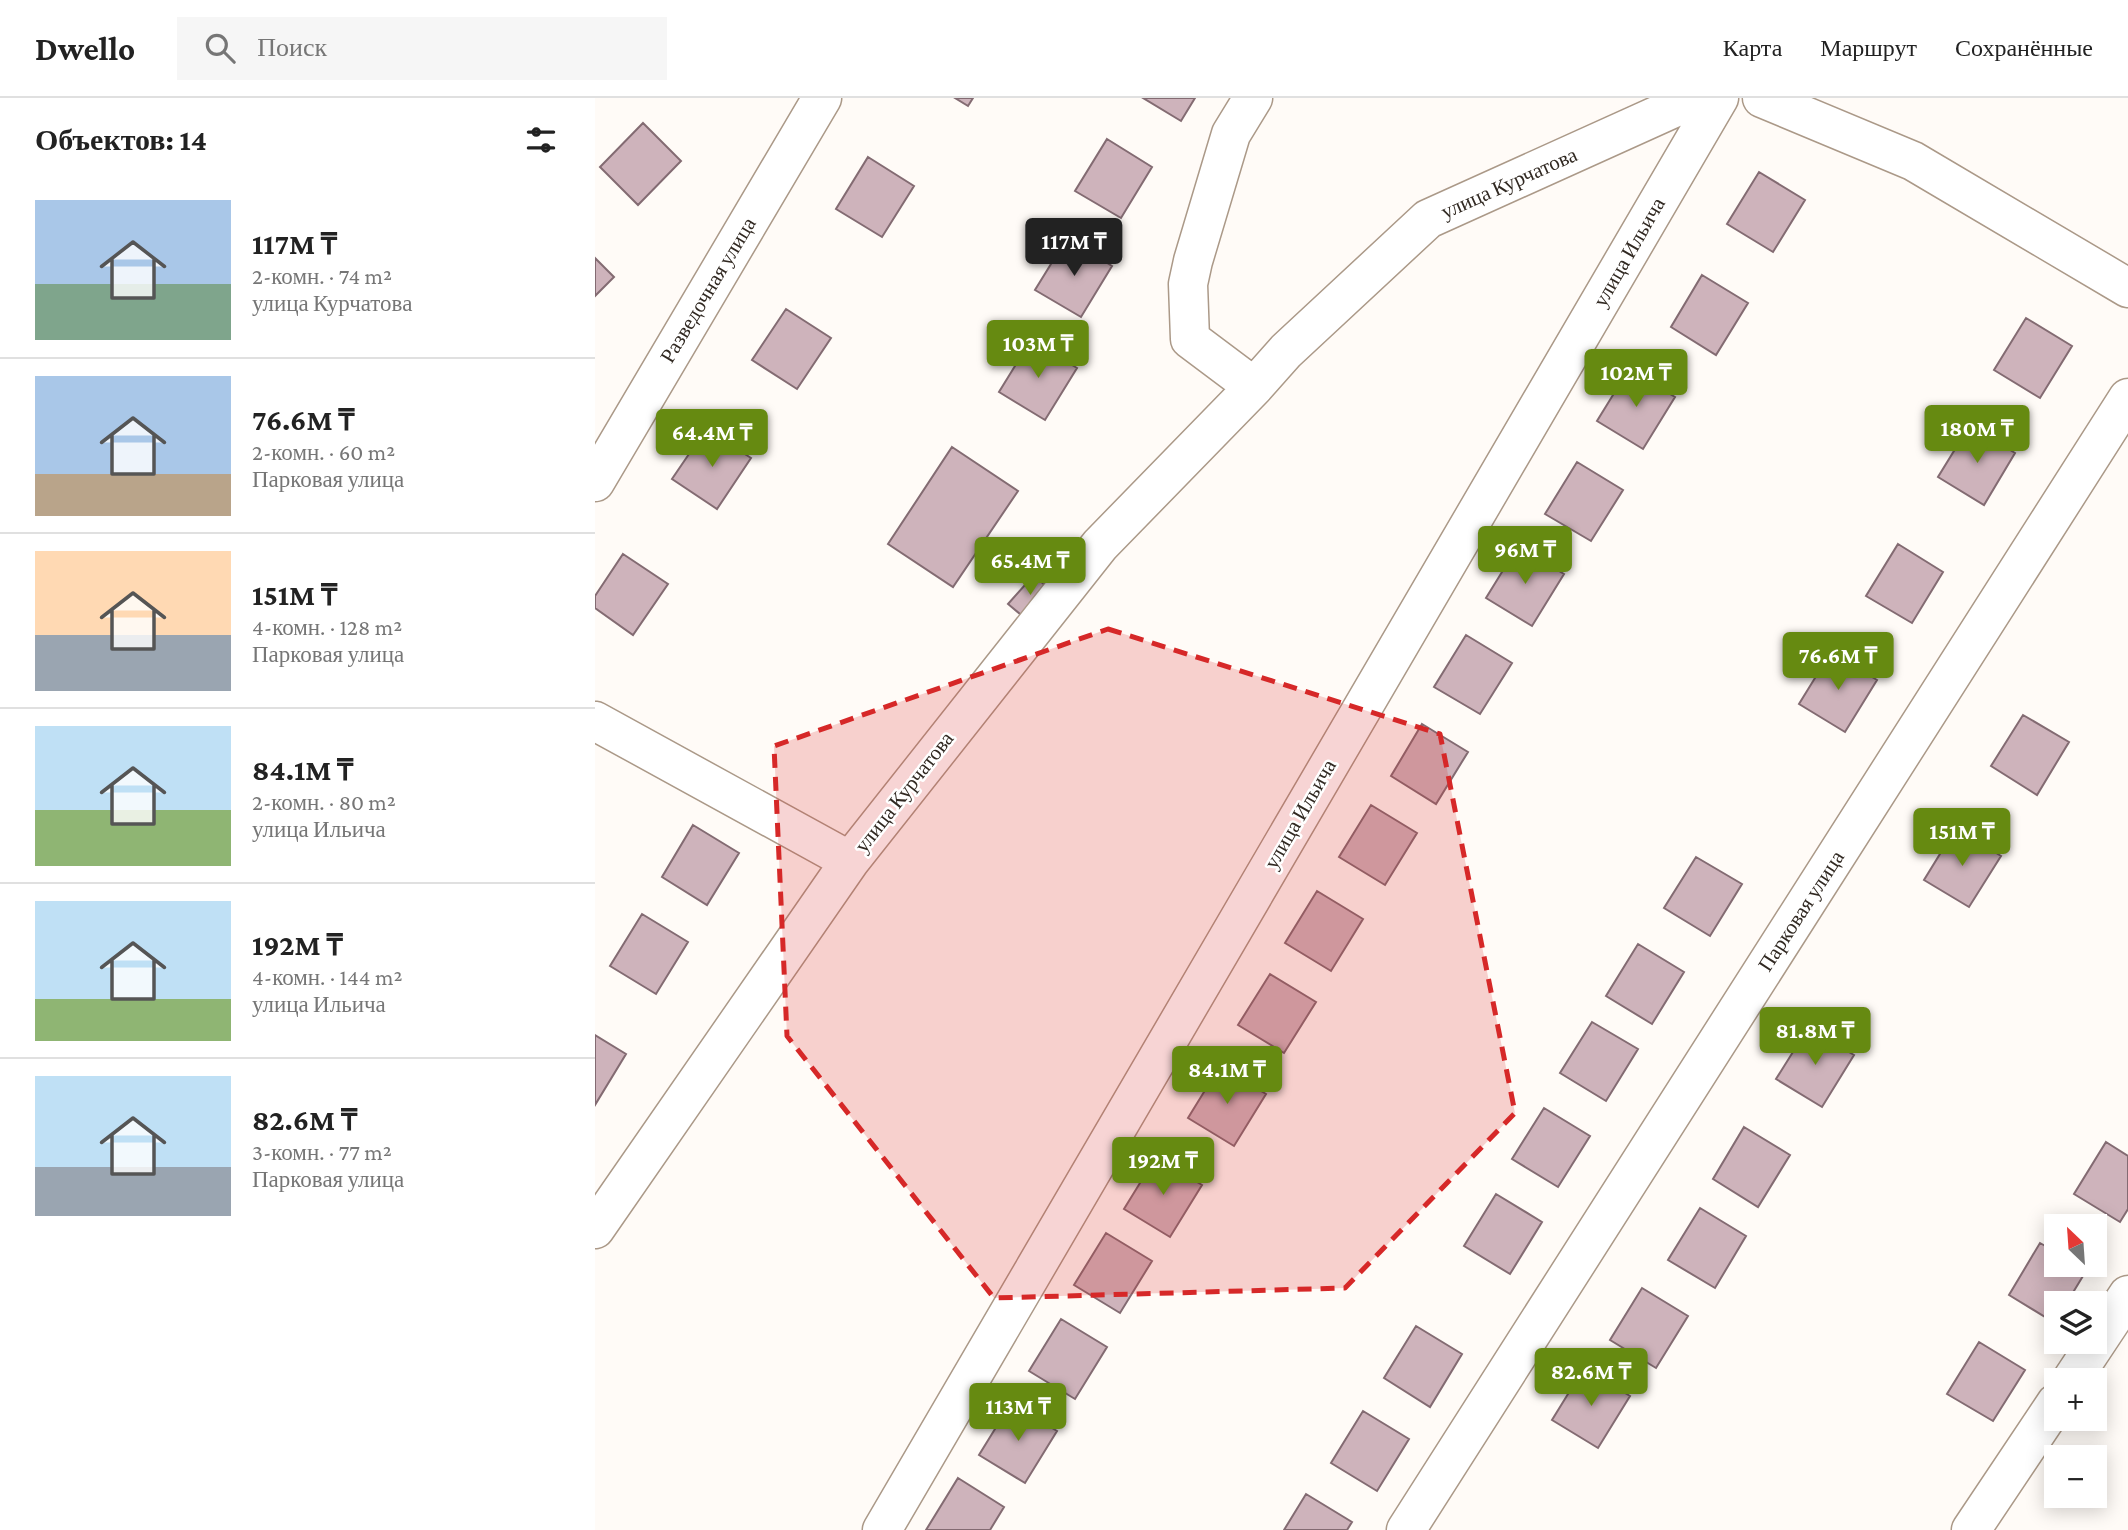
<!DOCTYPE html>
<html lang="ru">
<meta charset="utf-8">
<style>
:root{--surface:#fff;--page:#f6f6f6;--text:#222;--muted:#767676;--line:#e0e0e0;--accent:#668a11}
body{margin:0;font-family:"Crimson Pro",serif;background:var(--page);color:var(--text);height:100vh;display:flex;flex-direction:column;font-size:26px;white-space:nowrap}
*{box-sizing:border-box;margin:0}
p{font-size:23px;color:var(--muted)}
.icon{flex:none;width:38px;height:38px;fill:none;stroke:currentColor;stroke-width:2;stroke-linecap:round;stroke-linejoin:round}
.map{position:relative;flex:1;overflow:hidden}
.details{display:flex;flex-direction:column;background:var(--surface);width:595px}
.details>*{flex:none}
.needle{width:46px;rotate:335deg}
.buttons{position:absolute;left:1449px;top:1116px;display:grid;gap:14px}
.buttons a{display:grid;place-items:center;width:63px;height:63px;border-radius:0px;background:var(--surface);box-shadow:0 4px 18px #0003;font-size:35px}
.price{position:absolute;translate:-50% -60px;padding:0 16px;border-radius:7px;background:var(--accent);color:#fff;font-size:23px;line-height:46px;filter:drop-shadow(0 2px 4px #0008)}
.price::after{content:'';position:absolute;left:50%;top:42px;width:21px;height:16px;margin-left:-10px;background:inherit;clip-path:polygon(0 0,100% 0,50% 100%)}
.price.selected{background:#222;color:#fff}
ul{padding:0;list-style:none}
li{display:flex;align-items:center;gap:21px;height:175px;padding:0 35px}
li+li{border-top:2px solid var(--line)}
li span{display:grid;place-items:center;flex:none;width:196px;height:140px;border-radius:0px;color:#555}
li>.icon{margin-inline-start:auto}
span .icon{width:84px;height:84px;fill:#fffc;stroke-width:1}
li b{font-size:30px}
h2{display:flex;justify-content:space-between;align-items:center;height:84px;padding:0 35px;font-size:30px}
header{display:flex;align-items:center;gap:42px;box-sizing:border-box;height:98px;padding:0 35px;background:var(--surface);border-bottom:2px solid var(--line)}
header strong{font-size:33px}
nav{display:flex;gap:38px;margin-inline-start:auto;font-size:24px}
.search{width:490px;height:63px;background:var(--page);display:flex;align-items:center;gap:18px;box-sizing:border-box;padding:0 24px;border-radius:0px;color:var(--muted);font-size:26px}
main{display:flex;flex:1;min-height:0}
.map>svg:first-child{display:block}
</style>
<header>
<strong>Dwello</strong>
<div class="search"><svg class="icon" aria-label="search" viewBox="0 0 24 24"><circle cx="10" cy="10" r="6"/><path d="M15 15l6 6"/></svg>Поиск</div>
<nav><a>Карта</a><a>Маршрут</a><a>Сохранённые</a></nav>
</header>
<main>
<section class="details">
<h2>Объектов: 14<svg class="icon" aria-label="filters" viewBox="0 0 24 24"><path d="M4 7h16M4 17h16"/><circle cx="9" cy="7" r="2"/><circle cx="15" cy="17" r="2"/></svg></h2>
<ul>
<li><span style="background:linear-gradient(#a9c7e8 60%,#7fa58c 0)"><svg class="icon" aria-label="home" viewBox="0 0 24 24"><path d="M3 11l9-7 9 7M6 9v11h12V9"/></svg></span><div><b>117M ₸</b><p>2-комн. · 74 m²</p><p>улица Курчатова</p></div></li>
<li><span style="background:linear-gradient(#a9c7e8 70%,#b9a48a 0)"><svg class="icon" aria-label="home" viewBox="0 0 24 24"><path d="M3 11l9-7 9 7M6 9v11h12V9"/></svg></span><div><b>76.6M ₸</b><p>2-комн. · 60 m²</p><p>Парковая улица</p></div></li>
<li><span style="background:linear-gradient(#ffd9b3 60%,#9aa5b1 0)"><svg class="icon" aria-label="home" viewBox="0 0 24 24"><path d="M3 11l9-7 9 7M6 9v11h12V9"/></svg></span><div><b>151M ₸</b><p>4-комн. · 128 m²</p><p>Парковая улица</p></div></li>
<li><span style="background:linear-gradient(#bfe0f5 60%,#8fb573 0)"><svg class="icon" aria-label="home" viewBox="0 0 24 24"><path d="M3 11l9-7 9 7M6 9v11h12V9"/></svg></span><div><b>84.1M ₸</b><p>2-комн. · 80 m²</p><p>улица Ильича</p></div></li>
<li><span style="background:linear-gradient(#bfe0f5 70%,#8fb573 0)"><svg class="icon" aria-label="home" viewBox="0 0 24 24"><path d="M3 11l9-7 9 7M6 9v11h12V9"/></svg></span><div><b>192M ₸</b><p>4-комн. · 144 m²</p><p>улица Ильича</p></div></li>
<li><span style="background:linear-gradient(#bfe0f5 65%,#9aa5b1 0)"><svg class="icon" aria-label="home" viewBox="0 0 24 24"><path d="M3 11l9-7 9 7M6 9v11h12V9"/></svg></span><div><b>82.6M ₸</b><p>3-комн. · 77 m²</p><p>Парковая улица</p></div></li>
</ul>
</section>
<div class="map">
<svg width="1533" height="1432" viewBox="0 0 1533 1432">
<rect width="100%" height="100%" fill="#fffbf7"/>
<path fill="#ceb3bb" stroke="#836b72" stroke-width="2" d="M 360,0 L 378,0 L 373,8 Z
M 548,0 L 600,0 L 586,23 Z
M 48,25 L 86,63 L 43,107 L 5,69 Z
M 512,41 L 557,69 L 526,120 L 480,93 Z
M 273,59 L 319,88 L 287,139 L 241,111 Z
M 1164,74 L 1210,102 L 1178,154 L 1132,126 Z
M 472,140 L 517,168 L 486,219 L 440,192 Z
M 0,160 L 19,179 L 0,198 Z
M 1107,177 L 1153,205 L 1121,257 L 1076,229 Z
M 191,211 L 236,240 L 202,291 L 157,262 Z
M 1431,220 L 1477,248 L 1445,300 L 1399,272 Z
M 436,242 L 482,270 L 450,322 L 404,294 Z
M 1034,271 L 1080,299 L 1048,351 L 1002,323 Z
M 1375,327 L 1420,355 L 1389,407 L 1343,379 Z
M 111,331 L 156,360 L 122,411 L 77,381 Z
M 357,349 L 423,393 L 358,489 L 293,446 Z
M 982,364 L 1028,392 L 996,443 L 950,416 Z
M 1303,446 L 1348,474 L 1317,525 L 1271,498 Z
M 923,448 L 969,476 L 937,528 L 891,500 Z
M 28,456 L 73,486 L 38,537 L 0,510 L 0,498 Z
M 439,477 L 456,493 L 431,521 L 413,506 Z
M 871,537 L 917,565 L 885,616 L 839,589 Z
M 1236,554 L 1282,582 L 1250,634 L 1204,606 Z
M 1428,617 L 1474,644 L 1442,697 L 1396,668 Z
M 827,626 L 873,654 L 841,706 L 796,678 Z
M 776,707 L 822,735 L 790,787 L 744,759 Z
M 98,727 L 144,755 L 112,807 L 67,779 Z
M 1361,730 L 1406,758 L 1374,809 L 1329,782 Z
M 1101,759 L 1147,786 L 1115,838 L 1069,810 Z
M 722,793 L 768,821 L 736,873 L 690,845 Z
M 47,816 L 93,844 L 61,896 L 15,868 Z
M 1043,846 L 1089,874 L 1057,926 L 1011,898 Z
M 675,876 L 721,904 L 689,955 L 643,927 Z
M 997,924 L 1043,951 L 1011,1003 L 965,975 Z
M 1213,930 L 1259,957 L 1227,1009 L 1181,981 Z
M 0,937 L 31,956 L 0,1007 Z
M 625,968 L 671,996 L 639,1048 L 593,1020 Z
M 949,1010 L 995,1038 L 963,1089 L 917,1061 Z
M 1149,1029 L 1195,1057 L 1163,1109 L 1118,1081 Z
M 1511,1044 L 1533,1058 L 1533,1111 L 1525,1124 L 1479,1096 Z
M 561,1059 L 607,1087 L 575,1139 L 529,1111 Z
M 901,1096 L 947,1124 L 915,1176 L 869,1148 Z
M 1105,1110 L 1151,1138 L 1120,1190 L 1073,1162 Z
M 511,1135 L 557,1163 L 525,1215 L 479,1187 Z
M 1445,1145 L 1461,1154 L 1461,1167 L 1482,1167 L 1491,1173 L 1471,1206 L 1461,1206 L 1460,1225 L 1414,1197 Z
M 1047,1190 L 1093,1218 L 1061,1270 L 1015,1242 Z
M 466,1221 L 512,1249 L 480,1301 L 434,1273 Z
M 821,1228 L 867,1256 L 835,1309 L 789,1280 Z
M 1384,1244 L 1430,1272 L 1398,1323 L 1352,1296 Z
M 989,1270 L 1035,1298 L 1003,1350 L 957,1322 Z
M 416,1305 L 462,1333 L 430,1385 L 384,1357 Z
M 768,1313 L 814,1341 L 782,1393 L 736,1365 Z
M 363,1380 L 409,1409 L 395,1432 L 331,1432 Z
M 711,1396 L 757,1424 L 752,1432 L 689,1432 Z"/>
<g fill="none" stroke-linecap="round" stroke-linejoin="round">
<defs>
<path id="minor" d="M 658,0 L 636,36 L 598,163 L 593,186 L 595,241 L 659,289
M 1167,0 L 1318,63 L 1533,190
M 0,384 L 227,0
M 0,623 L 255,763
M 0,1131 L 255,763 L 505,447 L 659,289 L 691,253 L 833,121 L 1101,0
M 1476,1283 L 1533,1197
M 287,1432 L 1124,0
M 811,1432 L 1533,300
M 1376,1432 L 1461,1305"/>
</defs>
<use href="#minor" stroke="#ab9988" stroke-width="41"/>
<use href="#minor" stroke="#fff" stroke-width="38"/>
</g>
<path fill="#d62828" fill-opacity="0.2" stroke="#d62828" stroke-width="5" stroke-dasharray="14 9" stroke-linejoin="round" d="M 513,531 L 845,636 L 920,1015 L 750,1190 L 399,1200 L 192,938 L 179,648 Z"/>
<g text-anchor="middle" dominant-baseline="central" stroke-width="5" stroke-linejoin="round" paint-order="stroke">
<g font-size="21" fill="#312922" stroke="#fff">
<text transform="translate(914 85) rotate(-24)">улица Курчатова</text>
<text transform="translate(1034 154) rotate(-60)">улица Ильича</text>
<text transform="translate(113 192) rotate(-59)">Разведочная улица</text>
<text transform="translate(309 694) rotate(-52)">улица Курчатова</text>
<text transform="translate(705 716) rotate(-60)">улица Ильича</text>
<text transform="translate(1206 813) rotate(-57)">Парковая улица</text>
</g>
</g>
</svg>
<div class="buttons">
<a><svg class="needle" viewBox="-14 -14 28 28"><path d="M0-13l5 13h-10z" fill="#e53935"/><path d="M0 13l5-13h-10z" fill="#767676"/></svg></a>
<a><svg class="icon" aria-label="layers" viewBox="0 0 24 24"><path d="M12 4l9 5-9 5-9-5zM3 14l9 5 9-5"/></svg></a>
<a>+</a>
<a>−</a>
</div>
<b class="price selected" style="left:479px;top:180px">117M ₸</b>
<b class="price" style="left:443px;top:282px">103M ₸</b>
<b class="price" style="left:1041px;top:311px">102M ₸</b>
<b class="price" style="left:1382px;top:367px">180M ₸</b>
<b class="price" style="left:117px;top:371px">64.4M ₸</b>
<b class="price" style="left:930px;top:488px">96M ₸</b>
<b class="price" style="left:435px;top:499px">65.4M ₸</b>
<b class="price" style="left:1243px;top:594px">76.6M ₸</b>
<b class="price" style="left:1367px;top:770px">151M ₸</b>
<b class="price" style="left:1220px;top:969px">81.8M ₸</b>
<b class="price" style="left:632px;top:1008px">84.1M ₸</b>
<b class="price" style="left:568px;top:1099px">192M ₸</b>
<b class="price" style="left:996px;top:1310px">82.6M ₸</b>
<b class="price" style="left:423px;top:1345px">113M ₸</b>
</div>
</main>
